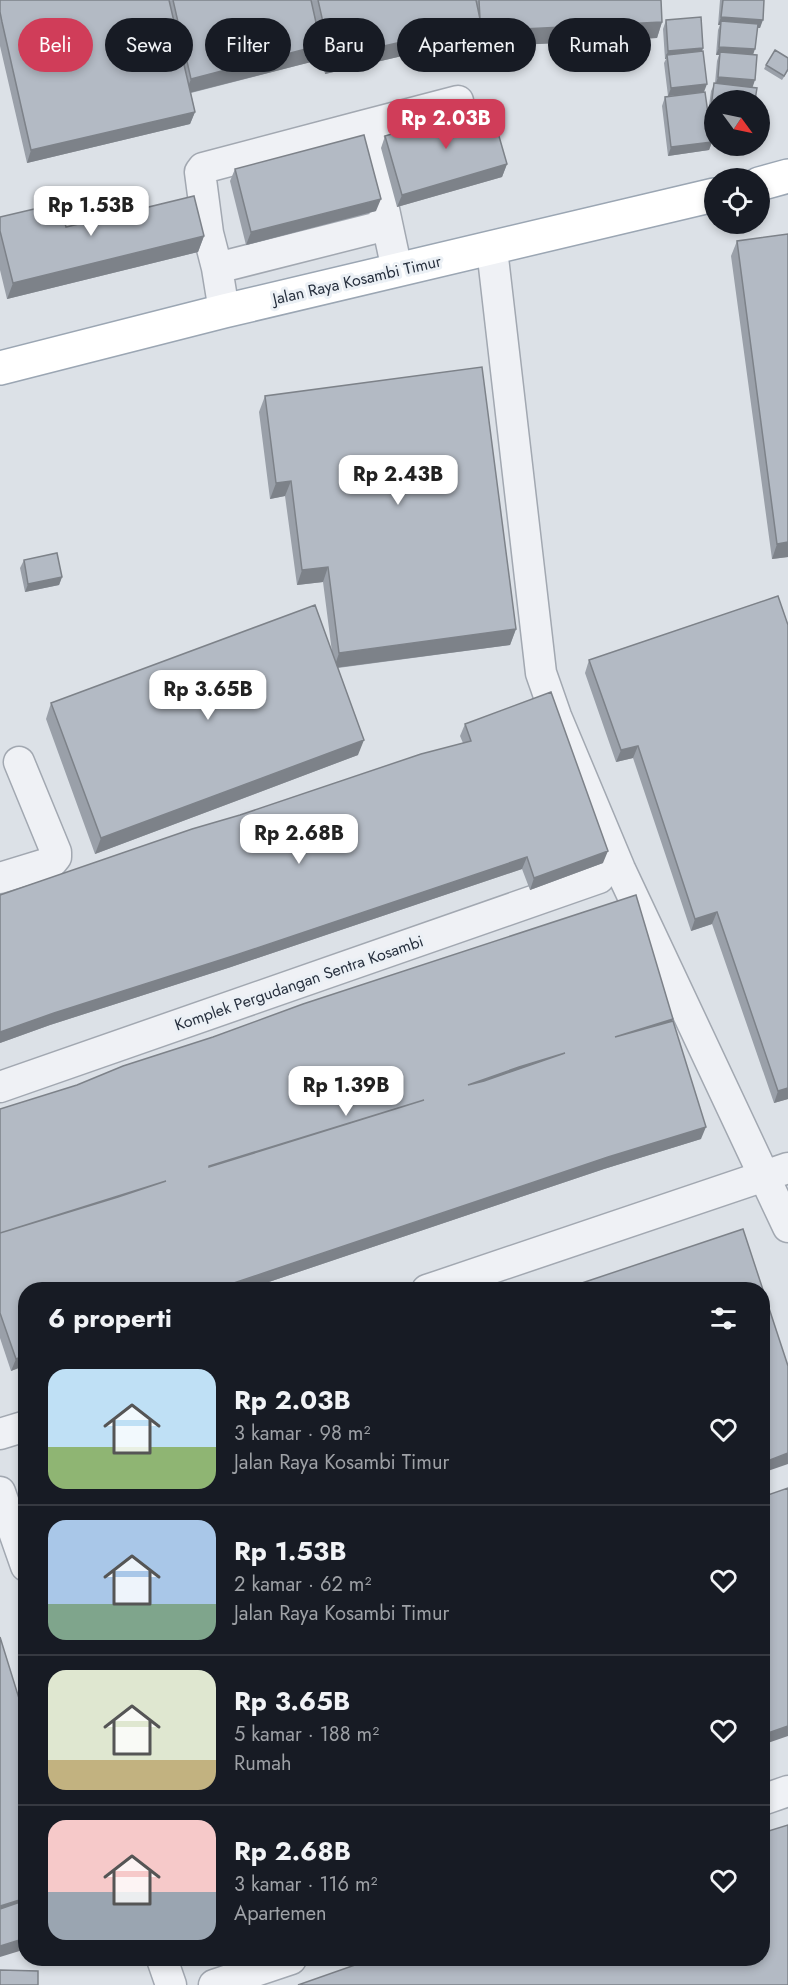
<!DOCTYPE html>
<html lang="id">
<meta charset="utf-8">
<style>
:root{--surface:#171b24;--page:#242831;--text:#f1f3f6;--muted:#9ea1a6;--line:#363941;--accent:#d03d59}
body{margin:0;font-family:Jost,sans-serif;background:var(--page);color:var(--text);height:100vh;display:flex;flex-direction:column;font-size:22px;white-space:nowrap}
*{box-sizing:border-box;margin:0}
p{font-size:20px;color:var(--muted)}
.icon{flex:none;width:33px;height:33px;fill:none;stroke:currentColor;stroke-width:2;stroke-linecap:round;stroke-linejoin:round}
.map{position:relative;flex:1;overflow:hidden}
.drawer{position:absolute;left:18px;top:1282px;width:752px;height:684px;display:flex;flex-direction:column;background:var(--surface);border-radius:24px;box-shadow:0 3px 9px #0003}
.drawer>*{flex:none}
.top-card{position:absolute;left:18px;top:18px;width:753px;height:54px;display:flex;gap:12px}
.needle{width:39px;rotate:123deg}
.tools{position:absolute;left:704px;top:90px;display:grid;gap:12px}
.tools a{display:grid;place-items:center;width:66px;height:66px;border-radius:50%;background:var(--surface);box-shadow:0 3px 9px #0003;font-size:30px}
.price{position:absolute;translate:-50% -51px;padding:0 14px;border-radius:12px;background:#fff;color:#222;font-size:20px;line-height:39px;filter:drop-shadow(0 2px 3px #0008)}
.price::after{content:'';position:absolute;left:50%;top:36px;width:18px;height:14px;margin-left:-9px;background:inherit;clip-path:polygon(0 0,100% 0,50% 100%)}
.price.on{background:var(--accent);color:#fff}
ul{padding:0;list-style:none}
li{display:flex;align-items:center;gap:18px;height:150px;padding:0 30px}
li+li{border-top:2px solid var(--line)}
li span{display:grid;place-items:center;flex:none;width:168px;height:120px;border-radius:18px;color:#555}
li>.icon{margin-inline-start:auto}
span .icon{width:72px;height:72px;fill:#fffc;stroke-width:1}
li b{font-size:26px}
h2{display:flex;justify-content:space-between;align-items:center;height:72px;padding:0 30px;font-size:26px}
.chip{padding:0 21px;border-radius:27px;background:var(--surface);box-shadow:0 3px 9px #0003;font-size:21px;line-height:54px}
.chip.on{background:var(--accent);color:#fff}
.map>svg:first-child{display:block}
</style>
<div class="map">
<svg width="788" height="1985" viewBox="0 0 788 1985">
<rect width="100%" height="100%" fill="#dce1e7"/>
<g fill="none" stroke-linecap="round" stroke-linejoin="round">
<defs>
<path id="minor" d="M 366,125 L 458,101
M 492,249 L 541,673 L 556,716 L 620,869 L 788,1227
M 217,268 L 387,225
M 224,311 L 217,268 L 208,233 L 200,172 L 203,168 L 366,125 L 397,270
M 0,878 L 52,862 L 56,857 L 56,852 L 19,762
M 0,1087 L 599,878
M 427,1290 L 788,1168
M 0,1434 L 26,1426
M 0,1492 L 26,1566
M 762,1800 L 788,1791
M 162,1959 L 171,1985
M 214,1985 L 291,1959"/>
<path id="major" d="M 759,184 L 788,176
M 0,368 L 224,311 L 714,195"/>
</defs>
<use href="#minor" stroke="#a2a8b1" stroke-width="33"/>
<use href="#major" stroke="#9ba6b3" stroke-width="36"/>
<use href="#minor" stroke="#eff1f5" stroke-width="30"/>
<use href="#major" stroke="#fff" stroke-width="33"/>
</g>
<path fill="#9aa0a9" d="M 0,0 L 661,0 L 662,22 L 657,38 L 476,47 L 475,39 L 325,74 L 320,48 L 315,61 L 191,93 L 195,112 L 190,124 L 27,163 L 0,46 Z
M 720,0 L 764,0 L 760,28 L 757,28 L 714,100 L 714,125 L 710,124 L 712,142 L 709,150 L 668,156 L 662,106 L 665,97 L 691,94 L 668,96 L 664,63 L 666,59 L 665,59 L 663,29 L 666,20 L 703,48 L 702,51 L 704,92 L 708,113 L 711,91 L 715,83 L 717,61 L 719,55 L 716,55 L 718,30 L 720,25 L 718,25 Z
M 766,65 L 788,71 L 782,80 L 764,69 Z
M 385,136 L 507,164 L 502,177 L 397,207 L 381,148 Z
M 235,169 L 376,211 L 246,245 L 230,181 Z
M 0,217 L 66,227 L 204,236 L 198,252 L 7,299 L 0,270 Z
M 737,241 L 788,557 L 772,559 L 731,256 Z
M 265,396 L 516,629 L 510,645 L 338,668 L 358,755 L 95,854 L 46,719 L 51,703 L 332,652 L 323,582 L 297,585 L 285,496 L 270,499 L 259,412 Z
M 24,560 L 62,577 L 59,585 L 25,592 L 20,568 Z
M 778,596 L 788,1099 L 774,1103 L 712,924 L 691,931 L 633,758 L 616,762 L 585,673 L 589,660 Z
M 465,724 L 603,863 L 530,890 L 522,869 L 231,967 L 50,1025 L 0,1043 L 0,895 L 240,815 L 463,743 L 460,736 Z
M 673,1019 L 672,1021 L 701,1139 L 604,1169 L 245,1290 L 26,1290 L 26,1365 L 11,1371 L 0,1338 L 0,1109 Z"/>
<path fill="#7d8289" d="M 721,17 L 763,20 L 760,28 L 721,25 L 721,21 L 720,25 L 718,25 Z
M 662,22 L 657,38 L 476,47 L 481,31 Z
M 481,24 L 475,39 L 325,74 L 331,58 Z
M 321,45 L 315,61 L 185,94 L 191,79 Z
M 719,47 L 755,49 L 752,58 L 720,52 L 719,55 L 716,55 Z
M 703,48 L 700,57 L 667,55 L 666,59 L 665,59 L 668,51 Z
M 718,77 L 755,80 L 752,89 L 715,86 Z
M 707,84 L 704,92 L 668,96 L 671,88 Z
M 195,112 L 190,124 L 27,163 L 31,150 Z
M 710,116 L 714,116 L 714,125 L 707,124 Z
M 712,142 L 709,150 L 668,156 L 671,147 Z
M 507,164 L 502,177 L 397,207 L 402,195 Z
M 381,199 L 376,211 L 246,245 L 251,232 Z
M 204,236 L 198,252 L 7,299 L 13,283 Z
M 291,481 L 285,496 L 270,499 L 276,483 Z
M 788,542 L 788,557 L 772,559 L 777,544 Z
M 328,567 L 323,582 L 297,585 L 302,570 Z
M 62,577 L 59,585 L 25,592 L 28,584 Z
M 516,629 L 510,645 L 334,668 L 339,653 Z
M 364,740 L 358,755 L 95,854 L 101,838 Z
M 638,746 L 633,758 L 616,762 L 621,750 Z
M 608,851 L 603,863 L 530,890 L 534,878 Z
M 527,857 L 522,869 L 231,967 L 50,1025 L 0,1043 L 0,1032 L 54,1013 Z
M 717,912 L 712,924 L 691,931 L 695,919 Z
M 673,1019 L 668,1031 L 615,1037 Z
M 565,1053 L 561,1065 L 468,1085 L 519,1067 Z
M 788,1088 L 788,1099 L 774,1103 L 778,1091 Z
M 706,1127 L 701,1139 L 604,1169 L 245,1290 L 213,1290 L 608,1157 Z
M 26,1355 L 26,1365 L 11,1371 L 16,1359 Z
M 788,1453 L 788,1464 L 762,1473 L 762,1463 Z
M 788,1726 L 788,1736 L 762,1745 L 762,1735 Z
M 26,1898 L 26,1908 L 0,1917 L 0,1906 Z
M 26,1938 L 26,1949 L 0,1957 L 0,1946 Z"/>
<path fill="#b3bac4" stroke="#7d8289" stroke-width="1.5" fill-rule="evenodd" d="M 0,0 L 169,0 L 195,112 L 31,150 L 2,22 L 0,12 Z
M 173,0 L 311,0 L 321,45 L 191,79 Z
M 318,0 L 476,0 L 480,19 L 479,0 L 661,0 L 662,22 L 481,31 L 481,24 L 331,58 Z
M 723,0 L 764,0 L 763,20 L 721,17 Z
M 701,17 L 703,48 L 668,51 L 666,20 Z
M 721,21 L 758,24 L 755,49 L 719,47 Z
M 775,50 L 788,58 L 788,69 L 784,76 L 766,65 Z
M 703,51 L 707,84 L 671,88 L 667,55 Z
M 720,52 L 757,55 L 755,80 L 718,77 Z
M 714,83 L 757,88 L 755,100 L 714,100 L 714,116 L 710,116 Z
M 705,92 L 712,142 L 671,147 L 665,97 Z
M 490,105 L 507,164 L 402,195 L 385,136 Z
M 364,135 L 381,199 L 251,232 L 235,169 Z
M 194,196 L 204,236 L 13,283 L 0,231 L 0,217 L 60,203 L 66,227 Z
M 788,234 L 788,542 L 777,544 L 737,241 Z
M 482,367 L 516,629 L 339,653 L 328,567 L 302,570 L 291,481 L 276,483 L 265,396 Z
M 57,553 L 62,577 L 28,584 L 24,560 Z
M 778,596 L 788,625 L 788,1088 L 778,1091 L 717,912 L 695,919 L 638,746 L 621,750 L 589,660 Z
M 315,605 L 364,740 L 101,838 L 51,703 Z
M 551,692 L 608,851 L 534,878 L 527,857 L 236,955 L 54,1013 L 0,1032 L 0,895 L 192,829 L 240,815 L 421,754 L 471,741 L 465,724 Z
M 636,895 L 673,1019 L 615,1037 L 673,1021 L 706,1127 L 608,1157 L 213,1290 L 26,1290 L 26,1355 L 16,1359 L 0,1313 L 0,1233 L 118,1197 L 166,1181 L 0,1233 L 0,1109 L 77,1085 L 123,1066 L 213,1037 L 303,1004 ZM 565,1053 L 484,1081 L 468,1085 L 519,1067 ZM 424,1100 L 209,1167 L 209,1166 Z
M 743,1229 L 788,1366 L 788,1453 L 762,1463 L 762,1290 L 561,1290 Z
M 788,1488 L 788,1726 L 762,1735 L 762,1497 Z
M 0,1637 L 26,1721 L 26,1898 L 0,1906 Z
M 788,1825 L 788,1985 L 298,1985 L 372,1959 L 762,1959 L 762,1833 Z
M 26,1900 L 26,1938 L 0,1946 L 0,1909 Z
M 0,1970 L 38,1971 L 38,1985 L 0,1985 Z"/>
<g text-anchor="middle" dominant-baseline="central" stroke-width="6" stroke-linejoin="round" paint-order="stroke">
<g font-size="16" fill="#262f3d" stroke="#ebf0f5">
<text transform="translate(357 280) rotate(-13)">Jalan Raya Kosambi Timur</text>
<text transform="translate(299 983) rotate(-19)">Komplek Pergudangan Sentra Kosambi</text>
</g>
</g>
</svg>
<div class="tools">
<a><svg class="needle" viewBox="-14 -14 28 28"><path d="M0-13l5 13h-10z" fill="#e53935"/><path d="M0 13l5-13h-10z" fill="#9ea1a6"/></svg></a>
<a><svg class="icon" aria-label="locate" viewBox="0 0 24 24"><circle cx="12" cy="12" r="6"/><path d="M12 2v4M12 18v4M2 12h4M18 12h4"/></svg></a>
</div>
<b class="price on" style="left:446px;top:150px">Rp 2.03B</b>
<b class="price" style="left:91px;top:237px">Rp 1.53B</b>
<b class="price" style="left:398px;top:506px">Rp 2.43B</b>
<b class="price" style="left:208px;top:721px">Rp 3.65B</b>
<b class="price" style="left:299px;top:865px">Rp 2.68B</b>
<b class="price" style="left:346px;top:1117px">Rp 1.39B</b>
<div class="top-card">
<a class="chip on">Beli</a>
<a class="chip">Sewa</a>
<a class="chip">Filter</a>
<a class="chip">Baru</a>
<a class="chip">Apartemen</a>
<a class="chip">Rumah</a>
</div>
<section class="drawer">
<h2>6 properti<svg class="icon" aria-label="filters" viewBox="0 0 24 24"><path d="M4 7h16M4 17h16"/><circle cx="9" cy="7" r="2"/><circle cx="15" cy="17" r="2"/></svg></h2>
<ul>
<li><span style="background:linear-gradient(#bfe0f5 65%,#8fb573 0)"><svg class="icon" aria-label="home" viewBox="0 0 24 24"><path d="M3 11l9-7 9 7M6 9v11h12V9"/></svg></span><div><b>Rp 2.03B</b><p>3 kamar · 98 m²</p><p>Jalan Raya Kosambi Timur</p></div><svg class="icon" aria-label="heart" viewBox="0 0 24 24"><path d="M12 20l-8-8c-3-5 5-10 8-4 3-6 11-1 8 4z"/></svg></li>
<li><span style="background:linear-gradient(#a9c7e8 70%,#7fa58c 0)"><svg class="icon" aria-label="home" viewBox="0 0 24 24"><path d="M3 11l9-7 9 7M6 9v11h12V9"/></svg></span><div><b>Rp 1.53B</b><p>2 kamar · 62 m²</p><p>Jalan Raya Kosambi Timur</p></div><svg class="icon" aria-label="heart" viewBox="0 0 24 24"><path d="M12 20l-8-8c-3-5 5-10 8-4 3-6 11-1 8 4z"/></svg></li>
<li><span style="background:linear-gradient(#dfe7d0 75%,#c2b280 0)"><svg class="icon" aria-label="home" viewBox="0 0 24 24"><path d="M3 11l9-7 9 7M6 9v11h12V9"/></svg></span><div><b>Rp 3.65B</b><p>5 kamar · 188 m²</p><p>Rumah</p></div><svg class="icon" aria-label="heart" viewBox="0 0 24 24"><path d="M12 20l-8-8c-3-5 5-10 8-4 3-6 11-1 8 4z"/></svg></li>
<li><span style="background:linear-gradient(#f6c9c9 60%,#9aa5b1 0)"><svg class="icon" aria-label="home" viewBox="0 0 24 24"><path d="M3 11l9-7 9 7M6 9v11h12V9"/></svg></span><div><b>Rp 2.68B</b><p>3 kamar · 116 m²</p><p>Apartemen</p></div><svg class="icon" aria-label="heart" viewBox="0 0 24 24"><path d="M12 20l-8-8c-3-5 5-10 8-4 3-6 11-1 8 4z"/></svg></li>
</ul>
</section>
</div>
